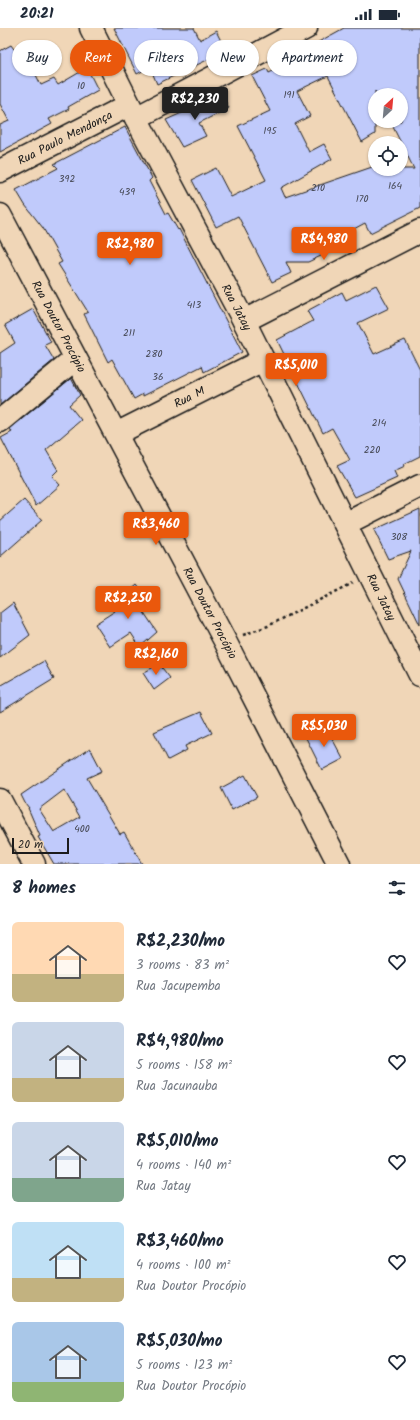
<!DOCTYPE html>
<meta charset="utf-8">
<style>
:root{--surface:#fff;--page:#f2f2f3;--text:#1f2937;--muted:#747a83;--accent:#ea580c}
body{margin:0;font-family:Kalam,sans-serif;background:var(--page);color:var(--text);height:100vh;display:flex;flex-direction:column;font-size:15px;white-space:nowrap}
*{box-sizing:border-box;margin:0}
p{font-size:13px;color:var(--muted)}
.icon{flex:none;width:22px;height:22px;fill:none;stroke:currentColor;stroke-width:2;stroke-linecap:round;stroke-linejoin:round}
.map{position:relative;height:836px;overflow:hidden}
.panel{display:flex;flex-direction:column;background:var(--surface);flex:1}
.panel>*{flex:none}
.top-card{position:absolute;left:12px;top:12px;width:396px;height:36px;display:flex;gap:8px}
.needle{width:26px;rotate:26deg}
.tools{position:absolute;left:368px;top:60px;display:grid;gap:8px}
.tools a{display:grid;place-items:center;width:40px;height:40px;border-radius:50%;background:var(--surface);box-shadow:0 1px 3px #0004;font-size:20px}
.scale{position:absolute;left:12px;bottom:10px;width:57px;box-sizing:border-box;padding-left:4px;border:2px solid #1c1c1c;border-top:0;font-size:11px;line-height:14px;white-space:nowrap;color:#1c1c1c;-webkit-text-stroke:3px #f0d6b7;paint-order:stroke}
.price{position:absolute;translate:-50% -34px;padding:0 9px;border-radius:4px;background:var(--accent);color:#fff;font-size:13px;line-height:26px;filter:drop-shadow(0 1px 2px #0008)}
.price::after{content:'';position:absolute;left:50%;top:24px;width:12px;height:9px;margin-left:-6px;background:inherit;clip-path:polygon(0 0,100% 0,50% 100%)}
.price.active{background:#222;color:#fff}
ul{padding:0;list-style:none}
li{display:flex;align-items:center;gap:12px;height:100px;padding:0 12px}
li span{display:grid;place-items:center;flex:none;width:112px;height:80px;border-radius:6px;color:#555}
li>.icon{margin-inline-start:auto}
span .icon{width:48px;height:48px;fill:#fffc;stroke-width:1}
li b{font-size:17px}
h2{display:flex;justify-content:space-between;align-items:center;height:48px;padding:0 12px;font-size:17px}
.tag{padding:0 14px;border-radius:18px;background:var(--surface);box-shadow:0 1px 3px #0004;font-size:14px;line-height:36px}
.tag.active{background:var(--accent);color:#fff}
.status{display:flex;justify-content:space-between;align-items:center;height:28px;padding:0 20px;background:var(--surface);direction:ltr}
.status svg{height:11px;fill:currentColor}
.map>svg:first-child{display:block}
</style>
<div class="status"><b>20:21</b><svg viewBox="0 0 49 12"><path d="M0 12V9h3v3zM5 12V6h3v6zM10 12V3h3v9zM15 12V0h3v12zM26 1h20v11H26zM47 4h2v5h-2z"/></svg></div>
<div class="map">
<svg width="420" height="836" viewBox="0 0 420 836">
<rect width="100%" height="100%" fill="#f0d6b7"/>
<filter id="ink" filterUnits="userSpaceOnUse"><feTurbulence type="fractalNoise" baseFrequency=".025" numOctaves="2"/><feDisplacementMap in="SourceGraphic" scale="8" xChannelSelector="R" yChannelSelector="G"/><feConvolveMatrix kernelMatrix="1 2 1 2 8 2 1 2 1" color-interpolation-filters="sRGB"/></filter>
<g filter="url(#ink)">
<path fill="#c0cafb" stroke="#1c1c1c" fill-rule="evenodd" d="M 114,0 L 194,0 L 200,12 L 216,3 L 226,23 L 157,56 L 150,39 L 137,46 Z
M 344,0 L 420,0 L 420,180 L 370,205 L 365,195 L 350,203 L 348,200 L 317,216 L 323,227 L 308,234 L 286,234 L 291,245 L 272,254 L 238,188 L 216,199 L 192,152 L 216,140 L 231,169 L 266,152 L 238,98 L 270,83 L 252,48 L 267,41 L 269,45 L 300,29 L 315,21 L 313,17 ZM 328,48 L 362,114 L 375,106 L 375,63 L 377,67 L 401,67 L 401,93 L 390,93 L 414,141 L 375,141 L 375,138 L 285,169 L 281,160 L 332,131 L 324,116 L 309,124 L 295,96 L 310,88 L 297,63 Z
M 11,17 L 19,28 L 25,25 L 41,57 L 54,51 L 58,57 L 87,40 L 98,62 L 68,79 L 69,81 L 49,91 L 52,96 L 0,124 L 0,97 L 9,93 L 0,76 L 0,23 Z
M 222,67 L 229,80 L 199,95 L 206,108 L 182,119 L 166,92 Z
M 125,99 L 152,150 L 149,153 L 166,186 L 168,185 L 178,202 L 179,201 L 242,324 L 204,344 L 202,338 L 143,368 L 143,366 L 134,371 L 112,331 L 108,334 L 84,286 L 88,284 L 58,236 L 62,234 L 43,200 L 25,177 L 16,162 L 58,140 L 54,136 Z
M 376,257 L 389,280 L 358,295 L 374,326 L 405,312 L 420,342 L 420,428 L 404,436 L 405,438 L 394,443 L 397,450 L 355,469 L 337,438 L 350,432 L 332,400 L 323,405 L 277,312 L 313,293 L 307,283 L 342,264 L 346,272 Z
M 33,281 L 51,314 L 45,317 L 54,332 L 0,377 L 0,325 L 15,315 L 5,297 Z
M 71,350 L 80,367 L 69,377 L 81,392 L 46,422 L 58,442 L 52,448 L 60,457 L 36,478 L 1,410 L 12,404 L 10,401 Z
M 24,472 L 42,492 L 0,529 L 0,493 Z
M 420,481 L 420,597 L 398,551 L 411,523 L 388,531 L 374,502 Z
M 137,557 L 148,571 L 139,577 L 157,604 L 140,619 L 131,605 L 110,619 L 95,596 L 115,583 L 112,579 Z
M 13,575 L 30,607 L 0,630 L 0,585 Z
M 44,633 L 54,651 L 0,684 L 0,658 Z
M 159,636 L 170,650 L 154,662 L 143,645 Z
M 201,684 L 212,705 L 185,718 L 187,722 L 168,732 L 154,704 Z
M 325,697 L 343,731 L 322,742 L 305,708 Z
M 90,720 L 102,743 L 87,750 L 120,806 L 124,804 L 142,836 L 54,836 L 38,809 L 40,808 L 28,780 L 29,780 L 25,775 L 21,767 ZM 64,762 L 80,789 L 54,804 L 39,781 Z
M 245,747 L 257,769 L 232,782 L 221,760 Z"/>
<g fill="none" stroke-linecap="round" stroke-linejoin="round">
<defs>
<g id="minor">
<path id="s1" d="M 91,0 L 136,90 L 244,293 L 420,647"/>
<path d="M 136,90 L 306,0"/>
<path id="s2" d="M 0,143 L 129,77"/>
<path id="s3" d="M 0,187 L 225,613 L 339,836"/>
<path d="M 244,293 L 420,203"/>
<path d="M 0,393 L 75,331"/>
<path id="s4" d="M 116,406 L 263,332"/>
<path d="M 345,496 L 420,458"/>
<path d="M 0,772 L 34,836"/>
</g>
</defs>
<use href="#minor" stroke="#1c1c1c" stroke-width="25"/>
<path stroke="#1c1c1c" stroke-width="2.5" stroke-dasharray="3 3" stroke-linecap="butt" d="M 243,607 L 268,598 L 353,555"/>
<use href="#minor" stroke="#f0d6b7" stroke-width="22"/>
</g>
</g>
<g text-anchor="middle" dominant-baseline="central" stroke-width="3.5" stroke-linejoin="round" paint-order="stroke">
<g font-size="10" fill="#454854">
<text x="81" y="58">10</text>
<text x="289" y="67">191</text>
<text x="270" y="103">195</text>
<text x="67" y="151">392</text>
<text x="395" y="158">164</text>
<text x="318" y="160">210</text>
<text x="127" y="164">439</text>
<text x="362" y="171">170</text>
<text x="194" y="277">413</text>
<text x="129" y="305">211</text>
<text x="154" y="326">280</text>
<text x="158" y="349">36</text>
<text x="379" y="395">214</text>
<text x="372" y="422">220</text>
<text x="399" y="509">308</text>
<text x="82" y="801">400</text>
</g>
<g font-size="12" fill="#1c1c1c" stroke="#f0d6b7">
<text stroke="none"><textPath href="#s2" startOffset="73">Rua Paulo Mendonça</textPath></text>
<text stroke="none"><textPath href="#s1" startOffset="315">Rua Jatay</textPath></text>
<text stroke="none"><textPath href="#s3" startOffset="126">Rua Doutor Procópio</textPath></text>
<text stroke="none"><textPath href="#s4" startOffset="82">Rua M</textPath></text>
<text stroke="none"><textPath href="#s1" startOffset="639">Rua Jatay</textPath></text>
<text stroke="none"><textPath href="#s3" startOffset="450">Rua Doutor Procópio</textPath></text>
</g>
</g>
</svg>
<div class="tools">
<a><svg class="needle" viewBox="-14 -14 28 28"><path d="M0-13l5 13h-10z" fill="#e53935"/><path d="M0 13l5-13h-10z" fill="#747a83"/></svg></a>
<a><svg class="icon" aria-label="locate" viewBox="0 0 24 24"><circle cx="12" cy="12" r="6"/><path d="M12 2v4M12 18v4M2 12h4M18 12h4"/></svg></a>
</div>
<div class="scale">20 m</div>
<b class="price active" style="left:195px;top:93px">R$2,230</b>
<b class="price" style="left:324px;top:233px">R$4,980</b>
<b class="price" style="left:130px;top:238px">R$2,980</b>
<b class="price" style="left:296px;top:359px">R$5,010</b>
<b class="price" style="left:156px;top:518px">R$3,460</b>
<b class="price" style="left:128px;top:592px">R$2,250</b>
<b class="price" style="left:156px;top:648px">R$2,160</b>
<b class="price" style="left:324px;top:720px">R$5,030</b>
<div class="top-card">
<a class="tag">Buy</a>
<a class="tag active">Rent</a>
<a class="tag">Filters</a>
<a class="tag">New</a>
<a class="tag">Apartment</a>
</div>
</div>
<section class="panel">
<h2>8 homes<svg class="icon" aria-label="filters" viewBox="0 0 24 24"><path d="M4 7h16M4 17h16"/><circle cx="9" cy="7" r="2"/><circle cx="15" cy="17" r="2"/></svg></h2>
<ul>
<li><span style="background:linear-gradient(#ffd9b3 65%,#c2b280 0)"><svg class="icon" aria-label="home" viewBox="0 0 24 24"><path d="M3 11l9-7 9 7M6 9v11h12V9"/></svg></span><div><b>R$2,230/mo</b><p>3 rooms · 83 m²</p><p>Rua Jacupemba</p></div><svg class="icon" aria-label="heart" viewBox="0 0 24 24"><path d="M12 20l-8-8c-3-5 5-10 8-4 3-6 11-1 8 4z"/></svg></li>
<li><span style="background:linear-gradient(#c9d6e8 70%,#c2b280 0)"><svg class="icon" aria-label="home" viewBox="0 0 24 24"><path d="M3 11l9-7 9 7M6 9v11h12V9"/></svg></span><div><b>R$4,980/mo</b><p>5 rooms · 158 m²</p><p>Rua Jacunauba</p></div><svg class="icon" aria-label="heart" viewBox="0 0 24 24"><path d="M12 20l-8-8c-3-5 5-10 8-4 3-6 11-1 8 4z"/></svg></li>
<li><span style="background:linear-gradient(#c9d6e8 70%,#7fa58c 0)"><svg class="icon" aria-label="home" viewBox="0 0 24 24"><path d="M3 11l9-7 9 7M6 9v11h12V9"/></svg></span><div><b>R$5,010/mo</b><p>4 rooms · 140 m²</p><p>Rua Jatay</p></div><svg class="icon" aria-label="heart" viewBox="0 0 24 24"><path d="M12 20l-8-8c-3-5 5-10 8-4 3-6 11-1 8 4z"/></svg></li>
<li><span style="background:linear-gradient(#bfe0f5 70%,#c2b280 0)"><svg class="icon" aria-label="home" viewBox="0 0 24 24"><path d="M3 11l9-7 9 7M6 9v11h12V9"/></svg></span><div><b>R$3,460/mo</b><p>4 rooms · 100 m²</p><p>Rua Doutor Procópio</p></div><svg class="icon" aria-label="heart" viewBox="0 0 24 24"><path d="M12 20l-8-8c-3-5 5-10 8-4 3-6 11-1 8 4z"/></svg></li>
<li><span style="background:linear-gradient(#a9c7e8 75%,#8fb573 0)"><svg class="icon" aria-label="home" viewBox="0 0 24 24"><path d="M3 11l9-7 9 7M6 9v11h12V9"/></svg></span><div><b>R$5,030/mo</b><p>5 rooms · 123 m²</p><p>Rua Doutor Procópio</p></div><svg class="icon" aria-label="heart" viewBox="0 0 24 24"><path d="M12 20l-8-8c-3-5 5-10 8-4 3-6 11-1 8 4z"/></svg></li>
</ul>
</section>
